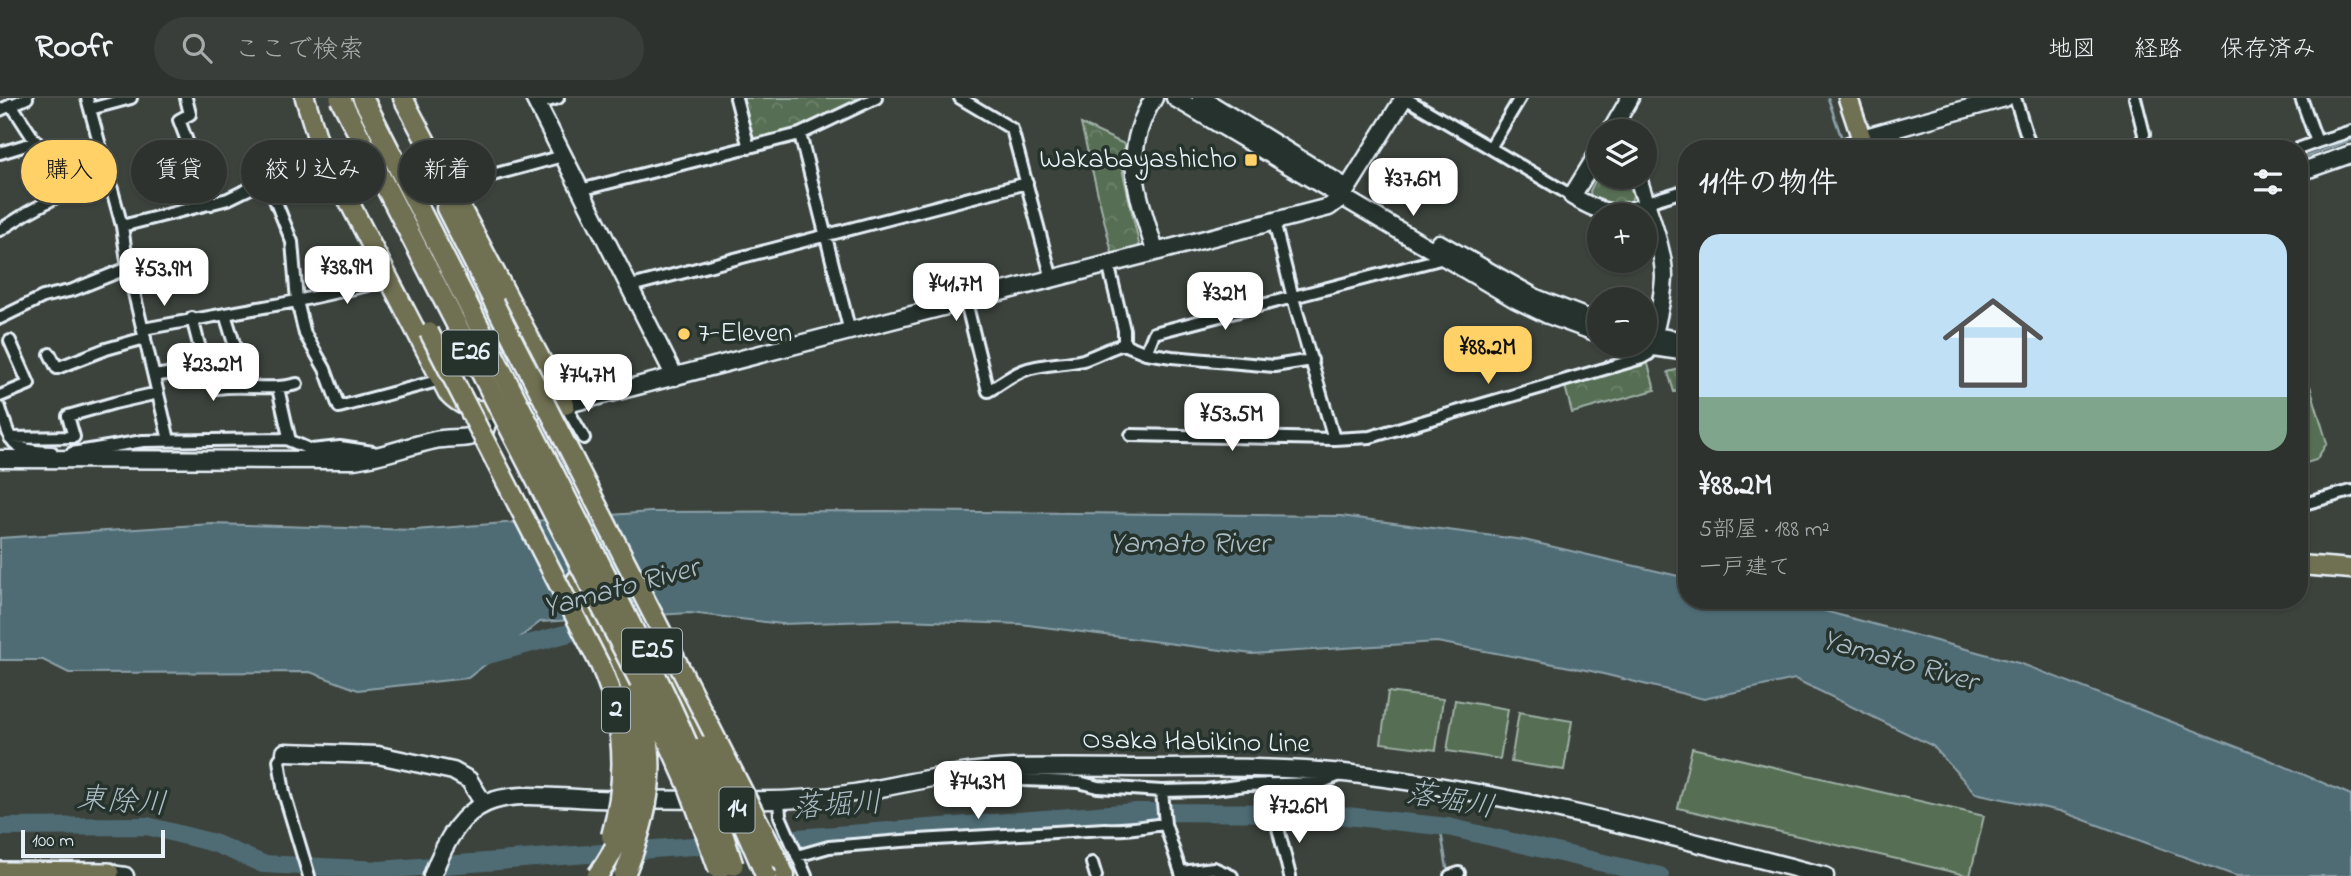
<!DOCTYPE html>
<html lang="ja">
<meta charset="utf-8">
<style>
:root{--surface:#2d322e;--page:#393e3a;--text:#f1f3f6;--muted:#a7aaaa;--line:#484d4a;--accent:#ffd166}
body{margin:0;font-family:"Indie Flower","Klee One",sans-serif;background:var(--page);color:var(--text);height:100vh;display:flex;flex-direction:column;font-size:26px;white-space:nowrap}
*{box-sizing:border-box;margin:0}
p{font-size:23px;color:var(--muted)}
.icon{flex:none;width:38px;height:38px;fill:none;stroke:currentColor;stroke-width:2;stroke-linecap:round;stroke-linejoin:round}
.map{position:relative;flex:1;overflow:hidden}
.drawer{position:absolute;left:1678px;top:42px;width:630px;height:469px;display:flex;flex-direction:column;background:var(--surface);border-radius:28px;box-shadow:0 2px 5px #0004,0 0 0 2px var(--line)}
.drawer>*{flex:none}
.guide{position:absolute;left:21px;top:42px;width:665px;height:63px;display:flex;gap:14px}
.buttons{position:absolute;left:1587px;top:21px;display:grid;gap:14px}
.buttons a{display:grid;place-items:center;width:70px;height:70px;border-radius:50%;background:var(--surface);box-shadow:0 2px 5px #0004,0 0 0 2px var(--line);font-size:35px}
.scale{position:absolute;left:21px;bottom:18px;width:144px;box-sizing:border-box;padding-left:7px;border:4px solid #e8f1f8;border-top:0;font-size:19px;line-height:24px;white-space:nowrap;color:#e8f1f8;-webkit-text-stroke:5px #26332d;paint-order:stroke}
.price{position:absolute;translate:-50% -60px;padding:0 16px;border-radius:14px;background:#fff;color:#222;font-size:23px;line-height:46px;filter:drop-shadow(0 2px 4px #0008)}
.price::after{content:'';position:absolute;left:50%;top:42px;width:21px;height:16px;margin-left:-10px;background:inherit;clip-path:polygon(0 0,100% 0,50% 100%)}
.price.selected{background:var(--accent);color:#111}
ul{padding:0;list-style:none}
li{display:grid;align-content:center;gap:14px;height:371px;padding:0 21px}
li span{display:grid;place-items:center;height:217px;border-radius:21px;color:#555}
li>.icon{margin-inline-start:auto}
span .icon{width:126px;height:126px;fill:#fffc;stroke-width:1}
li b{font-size:30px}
h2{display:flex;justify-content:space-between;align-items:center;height:84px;padding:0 21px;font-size:30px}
.pill{padding:0 24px;border-radius:32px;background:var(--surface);box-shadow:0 2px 5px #0004,0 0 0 2px var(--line);font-size:24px;line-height:63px}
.pill.selected{background:var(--accent);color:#111}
header{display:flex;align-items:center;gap:42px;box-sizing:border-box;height:98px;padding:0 35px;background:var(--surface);border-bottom:2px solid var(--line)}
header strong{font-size:33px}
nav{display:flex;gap:38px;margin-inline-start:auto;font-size:24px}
.search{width:490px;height:63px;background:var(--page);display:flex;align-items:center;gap:18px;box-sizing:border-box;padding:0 24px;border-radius:38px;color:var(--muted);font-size:26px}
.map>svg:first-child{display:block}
</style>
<header>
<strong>Roofr</strong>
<div class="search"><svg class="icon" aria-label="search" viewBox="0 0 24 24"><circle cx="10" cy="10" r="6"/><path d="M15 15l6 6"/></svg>ここで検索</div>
<nav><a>地図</a><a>経路</a><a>保存済み</a></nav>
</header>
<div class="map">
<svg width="2351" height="778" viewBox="0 0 2351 778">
<defs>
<pattern id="park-crowns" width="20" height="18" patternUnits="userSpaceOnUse" patternTransform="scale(1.75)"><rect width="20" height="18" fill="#566e53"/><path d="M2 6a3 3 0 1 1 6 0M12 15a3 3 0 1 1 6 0" fill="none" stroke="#6e836c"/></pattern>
</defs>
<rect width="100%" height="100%" fill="#3c433d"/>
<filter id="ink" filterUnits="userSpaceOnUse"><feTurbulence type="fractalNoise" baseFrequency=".0143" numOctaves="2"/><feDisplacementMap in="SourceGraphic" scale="14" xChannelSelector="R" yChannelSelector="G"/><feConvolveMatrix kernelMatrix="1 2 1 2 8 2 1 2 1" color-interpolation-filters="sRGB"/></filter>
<g filter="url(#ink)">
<path fill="#566e53" stroke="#9fb0a6" stroke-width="2" d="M 2300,283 L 2310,288 L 2327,345 L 2316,362 L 2300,367 Z
M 1388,594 L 1443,601 L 1436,652 L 1381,645 Z
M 1455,602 L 1508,611 L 1500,661 L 1447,653 Z
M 1519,614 L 1572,623 L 1564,672 L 1511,664 Z
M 1692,650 L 1984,718 L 1970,778 L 1678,710 Z"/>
<path fill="url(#park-crowns)" stroke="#9fb0a6" stroke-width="2" d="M 742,0 L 864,0 L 801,30 L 756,42 L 751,39 Z
M 1081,26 L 1124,46 L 1123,75 L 1140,150 L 1113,159 Z
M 1599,75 L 1600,79 L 1627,79 L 1633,98 L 1630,105 L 1613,107 L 1591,100 L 1590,93 Z
M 1647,262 L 1655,292 L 1572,315 L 1565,288 Z
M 1687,269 L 1687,291 L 1674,294 L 1668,274 Z"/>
<path fill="#4f6c75" stroke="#8ca1a9" stroke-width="2" d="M 885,413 L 1341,418 L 1524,442 L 1687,480 L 1687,502 L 1782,502 L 1802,507 L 2022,566 L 2263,659 L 2351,697 L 2351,778 L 2236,778 L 2060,713 L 1975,695 L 1933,648 L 1795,581 L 1704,601 L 1591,573 L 1437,544 L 1252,556 L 1020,526 L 901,522 L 782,526 L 690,515 L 540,524 L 468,580 L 358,592 L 310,574 L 69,575 L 43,562 L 0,562 L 0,440 L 212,426 L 415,432 L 650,414 Z"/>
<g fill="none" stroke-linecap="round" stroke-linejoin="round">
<path stroke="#8ca1a9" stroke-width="2.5" d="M 1828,0 L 1843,44
M 2300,61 L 2351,42
M 1440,728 L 1447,770 L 1451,775"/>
<path stroke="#4f6c75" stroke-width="18" d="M 480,559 L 595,528
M 0,729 L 147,728 L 214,745 L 263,766 L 380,772 L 1136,714 L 1319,715 L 1448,729 L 1660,778"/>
<defs>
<path id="street" d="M 87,0 L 122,128 L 128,170 L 169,342
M 186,0 L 190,16 L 179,22 L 211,106
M 736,0 L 749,50
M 960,0 L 1012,31 L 1052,181
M 1405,0 L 1572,98
M 2015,0 L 2031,51
M 2135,0 L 2144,36
M 2301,0 L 2317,44 L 2351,33
M 11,6 L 33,40 L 75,89
M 537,6 L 558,0
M 90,11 L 131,0
M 0,12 L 27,0
M 800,36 L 850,234
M 1490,50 L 1520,0
M 1830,51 L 1862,40
M 2298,51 L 2317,44
M 0,55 L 36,44
M 267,82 L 292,144 L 297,203 L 305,236 L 325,271 L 339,309 L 441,282
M 448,89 L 563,58
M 580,92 L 800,36 L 876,0
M 1646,108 L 1654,102 L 1687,92
M 1274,124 L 1293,200 L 1334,341
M 122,128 L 228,101 L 267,82 L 327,60
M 0,132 L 27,115 L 80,86 L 111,87
M 631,188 L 1027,85
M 966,204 L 988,293 C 999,287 1010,278 1022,273 C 1042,265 1063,267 1083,262 C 1098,257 1109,250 1124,246 L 1124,232 L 1108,165
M 225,216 L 237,255 L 242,288
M 0,220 L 43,199 L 73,192 L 128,170
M 192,220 L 206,274 L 217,290 C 244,286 271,293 297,286
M 143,231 L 297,203 L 390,182
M 1124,246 L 1146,255 L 1172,259 L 1274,268 L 1312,262
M 1146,255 L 1154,235 L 1444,160
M 50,256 L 57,270 L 106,251 L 145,240
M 154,278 C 179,273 203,275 228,269
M 278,290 L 290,343
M 0,298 L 29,286 L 10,243
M 565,307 L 584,340
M 0,310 C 12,348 11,352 52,354
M 1131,337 L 1334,341 L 1370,339 L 1642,260 L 1649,256 L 1651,249
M 10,340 L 74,339 L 68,318 L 114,305 L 158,295
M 72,355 L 143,343 L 286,341 L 311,352 L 340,349 L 373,354 L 376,357
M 2300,407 L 2351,393
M 285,654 L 279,662 L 284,695 L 309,778
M 984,672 L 994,681 L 1079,684 L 1098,689 L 1162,693 L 1206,692 L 1245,687 L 1320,685 L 1342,676
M 1267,686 L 1290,778
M 1162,693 L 1165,726 L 1182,778
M 779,703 L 780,718 L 806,778
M 797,758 L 829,749 L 902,743 L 1105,731 C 1126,733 1144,728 1165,726
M 1092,765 L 1096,778
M 1181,774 L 1214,770 L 1232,778
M 1450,778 L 1459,775"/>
<path id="secondary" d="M 534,0 L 675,279
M 1154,0 C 1119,56 1138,95 1155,153
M 1175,0 L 1515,201 L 1548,217 L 1600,236
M 1201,0 L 1342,87
M 1611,33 L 1630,0
M 1862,40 L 2005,0
M 1600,52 L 1572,98 C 1600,115 1615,120 1646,108
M 2300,74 L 2351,56
M 1638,79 C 1646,109 1664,149 1664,179 C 1663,203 1656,226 1651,249
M 1439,145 L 1536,200 L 1600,225
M 1645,237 L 1687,243
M 1640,247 L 1687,254
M 0,361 L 353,362 C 382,359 407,348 435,342 C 451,339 468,342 484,335 L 491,313 L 552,310 L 1329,109 L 1342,99 L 1404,0
M 285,654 L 378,657 L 453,673 L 469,682 L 484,706
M 739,702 C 777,703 816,701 854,695 C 906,686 959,672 1013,670 C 1062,669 1112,670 1162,670 C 1223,669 1283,669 1344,675 C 1508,693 1666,737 1825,778
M 97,774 L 125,778
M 432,778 C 467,683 508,697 595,701 C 630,702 666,701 702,702"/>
<path id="primary" d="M 305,0 L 319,46 L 448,295 C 460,308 474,313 491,313
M 403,0 L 565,307
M 1848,0 L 1865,51
M 446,110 L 494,205
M 2300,467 L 2351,471
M 777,760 L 785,778"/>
<path id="highway" d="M 577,482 L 623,592
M 651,552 L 671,584 L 704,648
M 0,774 L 109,775"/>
</defs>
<use href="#street" stroke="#e8f1f8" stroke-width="16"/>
<use href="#secondary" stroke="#e8f1f8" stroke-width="21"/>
<use href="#primary" stroke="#e8f1f8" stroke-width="23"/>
<use href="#highway" stroke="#e8f1f8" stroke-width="24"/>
<use href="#street" stroke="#26332d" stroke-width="10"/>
<use href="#secondary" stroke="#26332d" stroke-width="16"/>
<use href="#primary" stroke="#706f52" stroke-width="18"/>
<use href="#highway" stroke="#706f52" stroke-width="19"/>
<defs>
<path id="primary-bridge" d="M 494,205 L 777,760
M 429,234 L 600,567 C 625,622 627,681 611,738"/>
<path id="highway-bridge" d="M 340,0 L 653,609 L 689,689 L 719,772
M 363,0 C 433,138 504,277 574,415 C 632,529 695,645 733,767
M 704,648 L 740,718 L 766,778
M 597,778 C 636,727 642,660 625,599
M 624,778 C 648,719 663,657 634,597"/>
</defs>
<use href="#primary-bridge" stroke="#e8f1f8" stroke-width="23" stroke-linecap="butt"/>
<use href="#highway-bridge" stroke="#e8f1f8" stroke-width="24" stroke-linecap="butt"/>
<use href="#primary-bridge" stroke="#706f52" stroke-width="18"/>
<use href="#highway-bridge" stroke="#706f52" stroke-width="19"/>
</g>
</g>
<g fill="#ffd166" stroke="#26332d" stroke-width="2.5">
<rect x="1244" y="55" width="14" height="14" rx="3.5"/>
<circle cx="684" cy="236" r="7"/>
</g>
<g text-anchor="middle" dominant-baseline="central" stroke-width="7" stroke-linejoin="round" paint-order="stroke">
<g fill="#26332d" stroke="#aeb8bb" stroke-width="2">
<rect x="442" y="232.5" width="56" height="45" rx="5"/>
<rect x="622" y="530.5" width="60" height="45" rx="5"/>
<rect x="602" y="589.5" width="28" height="45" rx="5"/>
<rect x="719.5" y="689.5" width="35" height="45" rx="5"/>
</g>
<g font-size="26" font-weight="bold" fill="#e8f1f8">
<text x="470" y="255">E26</text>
<text x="652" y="553">E25</text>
<text x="616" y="612">2</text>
<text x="737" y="712">14</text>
</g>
<g font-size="28" fill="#e8f1f8" stroke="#26332d" text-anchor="end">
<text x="1237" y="62">Wakabayashicho</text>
<text x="698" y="236" text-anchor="start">7-Eleven</text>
</g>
<g font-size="28" fill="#e8f1f8" stroke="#26332d">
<text transform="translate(1196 645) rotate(1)">Osaka Habikino Line</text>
</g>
<g font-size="30" font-style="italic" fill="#abbcc4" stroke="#26332d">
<text x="1189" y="447">Yamato River</text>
<text transform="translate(621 491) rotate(-15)">Yamato River</text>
<text transform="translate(1899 564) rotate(16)">Yamato River</text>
<text transform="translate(1450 704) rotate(10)">落堀川</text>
<text transform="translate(122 705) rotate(4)">東除川</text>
<text transform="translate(837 709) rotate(-4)">落堀川</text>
</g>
</g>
</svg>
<div class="buttons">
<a><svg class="icon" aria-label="layers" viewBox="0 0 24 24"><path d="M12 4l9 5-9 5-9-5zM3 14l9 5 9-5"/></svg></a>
<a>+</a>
<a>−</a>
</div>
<div class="scale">100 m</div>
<b class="price" style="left:1413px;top:120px">¥37.6M</b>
<b class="price" style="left:347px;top:208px">¥38.9M</b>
<b class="price" style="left:164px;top:210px">¥53.9M</b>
<b class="price" style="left:956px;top:225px">¥41.7M</b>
<b class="price" style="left:1225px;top:234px">¥32M</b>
<b class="price selected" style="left:1488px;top:288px">¥88.2M</b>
<b class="price" style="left:213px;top:305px">¥23.2M</b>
<b class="price" style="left:588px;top:316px">¥74.7M</b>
<b class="price" style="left:1232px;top:355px">¥53.5M</b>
<b class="price" style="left:978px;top:723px">¥74.3M</b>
<b class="price" style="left:1299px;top:747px">¥72.6M</b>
<div class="guide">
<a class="pill selected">購入</a>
<a class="pill">賃貸</a>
<a class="pill">絞り込み</a>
<a class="pill">新着</a>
</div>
<section class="drawer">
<h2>11件の物件<svg class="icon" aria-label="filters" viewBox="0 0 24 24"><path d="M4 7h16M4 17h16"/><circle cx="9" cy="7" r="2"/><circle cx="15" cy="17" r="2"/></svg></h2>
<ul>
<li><span style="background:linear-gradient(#bfe0f5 75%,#7fa58c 0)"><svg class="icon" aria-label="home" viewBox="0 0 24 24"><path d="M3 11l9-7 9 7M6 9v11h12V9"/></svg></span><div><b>¥88.2M</b><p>5部屋 · 188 m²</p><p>一戸建て</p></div></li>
</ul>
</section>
</div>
